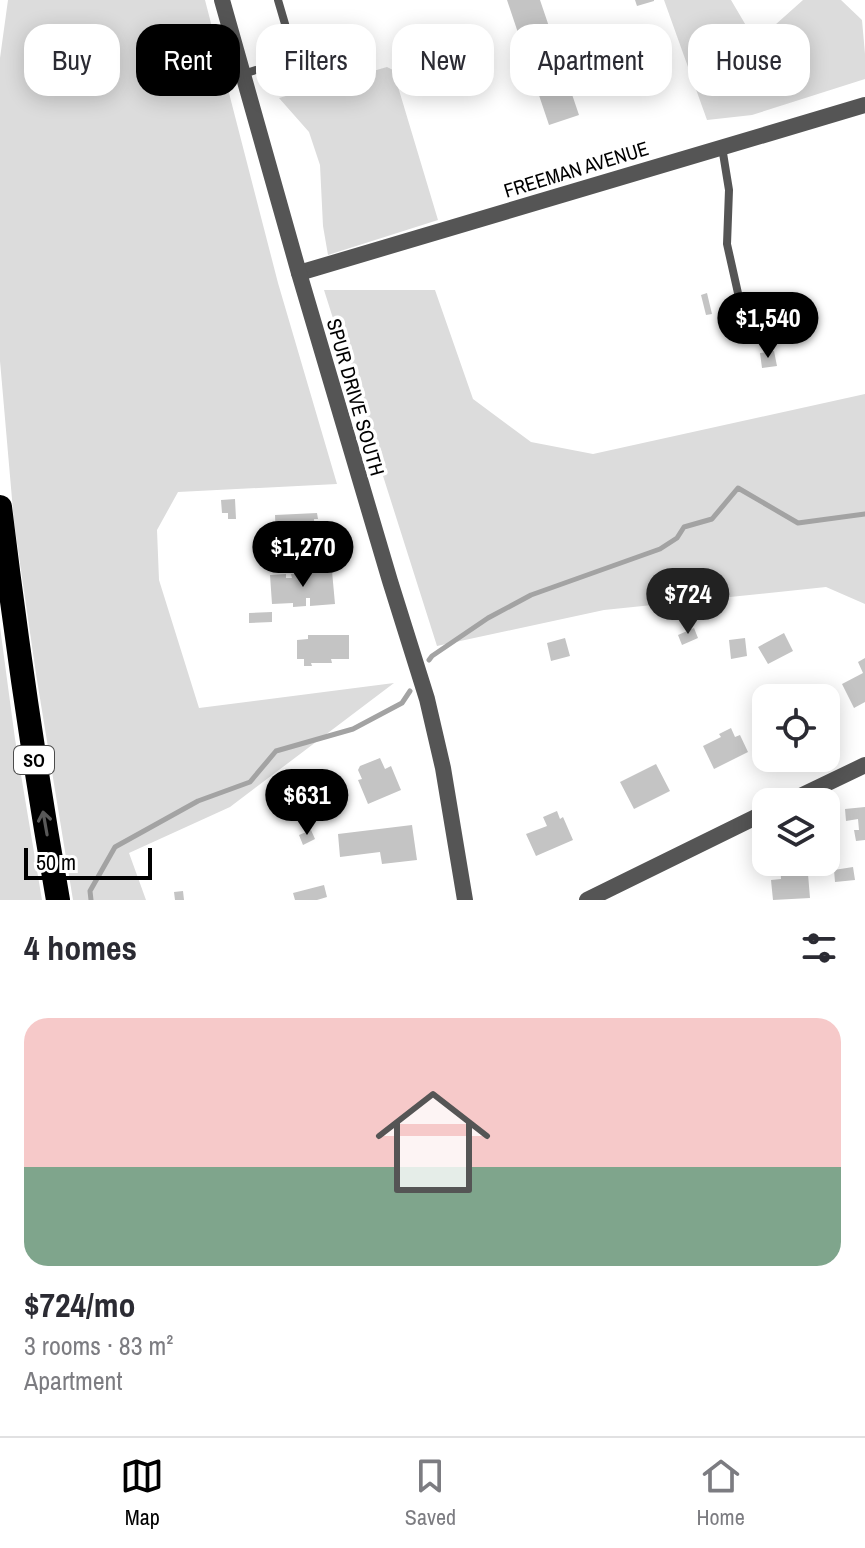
<!DOCTYPE html>
<meta charset="utf-8">
<style>
:root{--surface:#fff;--page:#f7f7f7;--text:#2b2b33;--muted:#7c7c81;--line:#e1e1e2;--accent:#000}
body{margin:0;font-family:"Archivo Narrow",sans-serif;background:var(--page);color:var(--text);height:100vh;display:flex;flex-direction:column;font-size:30px;white-space:nowrap}
*{box-sizing:border-box;margin:0}
p{font-size:26px;color:var(--muted)}
.icon{flex:none;width:44px;height:44px;fill:none;stroke:currentColor;stroke-width:2;stroke-linecap:round;stroke-linejoin:round}
.map{position:relative;height:900px;overflow:hidden}
.drawer{display:flex;flex-direction:column;background:var(--surface);flex:1}
.drawer>*{flex:none}
.banner{position:absolute;left:24px;top:24px;width:818px;height:72px;display:flex;gap:16px}
.tools{position:absolute;left:752px;top:684px;display:grid;gap:16px}
.tools a{display:grid;place-items:center;width:88px;height:88px;border-radius:16px;background:var(--surface);box-shadow:0 4px 20px #0003;font-size:40px}
.scale{position:absolute;left:24px;bottom:20px;width:128px;box-sizing:border-box;padding-left:8px;border:4px solid #000;border-top:0;font-size:22px;line-height:28px;white-space:nowrap;color:#000;-webkit-text-stroke:6px #fff;paint-order:stroke}
.price{position:absolute;translate:-50% -68px;padding:0 18px;border-radius:28px;background:var(--accent);color:#fff;font-size:26px;line-height:52px;filter:drop-shadow(0 2px 4px #0008)}
.price::after{content:'';position:absolute;left:50%;top:48px;width:24px;height:18px;margin-left:-12px;background:inherit;clip-path:polygon(0 0,100% 0,50% 100%)}
.price.selected{background:#222;color:#fff}
ul{padding:0;list-style:none}
li{display:grid;align-content:center;gap:16px;height:424px;padding:0 24px}
li+li{border-top:2px solid var(--line)}
li span{display:grid;place-items:center;height:248px;border-radius:24px;color:#555}
li>.icon{margin-inline-start:auto}
span .icon{width:144px;height:144px;fill:#fffc;stroke-width:1}
li b{font-size:34px}
h2{display:flex;justify-content:space-between;align-items:center;height:96px;padding:0 24px;font-size:34px}
.chip{padding:0 28px;border-radius:24px;background:var(--surface);box-shadow:0 4px 20px #0003;font-size:28px;line-height:72px}
.chip.selected{background:var(--accent);color:#fff}
.menu{display:flex;justify-content:space-around;align-items:center;height:112px;border-top:2px solid var(--line);background:var(--surface);font-size:22px;color:var(--muted)}
.menu a{display:grid;justify-items:center;gap:4px}
.menu .selected{color:var(--accent)}
.map>svg:first-child{display:block}
</style>
<div class="map">
<svg width="865" height="900" viewBox="0 0 865 900">
<rect width="100%" height="100%" fill="#fff"/>
<path fill="#dcdcdc" d="M 8,0 L 205,0 L 278,283 L 337,484 L 178,492 L 157,530 L 159,580 L 199,708 L 394,683 L 230,807 L 129,853 L 146,900 L 73,900 L 36,674 L 14,522 L 0,361 L 0,58 Z
M 664,0 L 731,0 L 751,34 L 775,25 L 803,0 L 841,0 L 862,20 L 865,54 L 865,79 L 752,115 L 707,120 Z
M 387,67 L 393,70 L 438,220 L 328,255 L 323,226 L 320,165 L 309,132 L 279,98 Z
M 324,290 L 435,290 L 473,399 L 531,442 L 593,454 L 865,394 L 865,604 L 826,587 L 604,610 L 437,646 Z
M 0,627 L 15,739 L 42,900 L 0,900 Z"/>
<g fill="none" stroke-linecap="round" stroke-linejoin="round">
<path stroke="#a3a3a3" stroke-width="5" d="M 429,660 L 432,656 L 488,618 L 531,595 L 660,549 L 677,538 L 684,527 L 712,519 L 738,488 L 798,523 L 865,514
M 91,900 L 90,891 L 115,847 L 198,801 L 250,782 L 276,751 L 353,729 L 402,703 L 410,691"/>
</g>
<path fill="#c4c4c4" d="M 507,0 L 540,0 L 579,115 L 549,125 Z
M 635,0 L 654,0 L 654,1 L 637,6 Z
M 707,293 L 712,314 L 706,315 L 701,295 Z
M 764,297 L 774,340 L 763,343 L 754,299 Z
M 774,351 L 777,366 L 762,368 L 760,353 Z
M 235,499 L 236,519 L 228,519 L 228,513 L 222,513 L 221,500 Z
M 317,513 L 318,519 L 314,519 L 316,547 L 292,548 L 292,539 L 276,540 L 275,515 Z
M 332,571 L 335,604 L 310,606 L 310,598 L 306,598 L 306,606 L 293,607 L 293,603 L 272,604 L 270,575 L 286,574 L 286,578 L 292,578 L 291,574 Z
M 272,612 L 272,622 L 249,623 L 249,613 Z
M 694,628 L 698,638 L 682,645 L 678,635 Z
M 784,633 L 793,651 L 768,664 L 758,647 Z
M 308,635 L 349,635 L 349,659 L 331,659 L 332,663 L 311,663 L 312,666 L 304,666 L 304,659 L 297,659 L 297,640 L 308,639 Z
M 565,638 L 570,656 L 551,661 L 547,643 Z
M 745,638 L 747,656 L 731,659 L 729,640 Z
M 865,658 L 865,702 L 854,708 L 842,684 L 863,673 L 858,662 Z
M 731,728 L 735,737 L 740,735 L 748,752 L 714,769 L 703,746 L 721,737 L 719,734 Z
M 380,758 L 385,769 L 391,766 L 401,790 L 368,804 L 358,780 L 362,779 L 358,770 L 360,766 Z
M 656,764 L 670,791 L 634,809 L 620,782 Z
M 865,807 L 865,840 L 856,841 L 854,830 L 859,830 L 858,819 L 846,821 L 845,809 Z
M 557,811 L 560,819 L 563,817 L 573,840 L 536,856 L 526,834 L 547,826 L 543,817 Z
M 412,825 L 417,860 L 382,864 L 380,852 L 340,857 L 338,834 Z
M 311,830 L 315,839 L 303,845 L 299,835 Z
M 780,862 L 807,862 L 810,898 L 773,900 L 771,880 L 781,879 Z
M 853,867 L 855,880 L 835,882 L 834,870 Z
M 324,885 L 327,897 L 317,900 L 295,900 L 293,893 Z
M 183,891 L 184,900 L 175,900 L 174,892 Z"/>
<g fill="none" stroke-linecap="round" stroke-linejoin="round">
<path stroke="#555" stroke-width="8" d="M 243,74 L 295,58 L 278,0
M 722,147 L 729,190 L 727,244 L 742,311"/>
<path stroke="#555" stroke-width="16" d="M 299,273 L 865,105
M 788,802 L 865,765
M 587,900 L 766,812"/>
<path stroke="#555" stroke-width="16" d="M 222,0 L 299,273 L 390,581 L 427,699 L 443,768 L 465,900"/>
<path stroke="#000" stroke-width="24" d="M 0,507 C 16,639 35,769 58,900"/>
</g>
<defs><path id="oneway-shaft" d="M-6 0H5M1.5-3L5.5 0L1.5 3" fill="none" stroke-width="1.6" stroke-linecap="round" stroke-linejoin="round" transform="scale(2)"/></defs>
<use stroke="#595959" href="#oneway-shaft" transform="translate(45 823) rotate(-100)"/>
<g text-anchor="middle" dominant-baseline="central" stroke-width="7" stroke-linejoin="round" paint-order="stroke">
<rect fill="#fff" stroke="#4c4c4c" stroke-width="2" x="14" y="746" width="40" height="28" rx="6"/>
<g font-size="18" font-weight="bold" fill="#000">
<text x="34" y="760">SO</text>
</g>
<g font-size="20" fill="#000" stroke="#fff">
<text transform="translate(576 169) rotate(-17)">FREEMAN AVENUE</text>
<text transform="translate(356 397) rotate(74)">SPUR DRIVE SOUTH</text>
</g>
</g>
</svg>
<div class="tools">
<a><svg class="icon" aria-label="locate" viewBox="0 0 24 24"><circle cx="12" cy="12" r="6"/><path d="M12 2v4M12 18v4M2 12h4M18 12h4"/></svg></a>
<a><svg class="icon" aria-label="layers" viewBox="0 0 24 24"><path d="M12 4l9 5-9 5-9-5zM3 14l9 5 9-5"/></svg></a>
</div>
<div class="scale">50 m</div>
<b class="price" style="left:768px;top:360px">$1,540</b>
<b class="price" style="left:303px;top:589px">$1,270</b>
<b class="price selected" style="left:688px;top:636px">$724</b>
<b class="price" style="left:307px;top:837px">$631</b>
<div class="banner">
<a class="chip">Buy</a>
<a class="chip selected">Rent</a>
<a class="chip">Filters</a>
<a class="chip">New</a>
<a class="chip">Apartment</a>
<a class="chip">House</a>
</div>
</div>
<section class="drawer">
<h2>4 homes<svg class="icon" aria-label="filters" viewBox="0 0 24 24"><path d="M4 7h16M4 17h16"/><circle cx="9" cy="7" r="2"/><circle cx="15" cy="17" r="2"/></svg></h2>
<ul>
<li><span style="background:linear-gradient(#f6c9c9 60%,#7fa58c 0)"><svg class="icon" aria-label="home" viewBox="0 0 24 24"><path d="M3 11l9-7 9 7M6 9v11h12V9"/></svg></span><div><b>$724/mo</b><p>3 rooms · 83 m²</p><p>Apartment</p></div></li>
</ul>
</section>
<nav class="menu">
<a class="selected"><svg class="icon" aria-label="map" viewBox="0 0 24 24"><path d="M3 6l6-2 6 2 6-2v14l-6 2-6-2-6 2zM9 4v14M15 6v14"/></svg>Map</a>
<a><svg class="icon" aria-label="saved" viewBox="0 0 24 24"><path d="M7 4h10v16l-5-4-5 4z"/></svg>Saved</a>
<a><svg class="icon" aria-label="home" viewBox="0 0 24 24"><path d="M3 11l9-7 9 7M6 9v11h12V9"/></svg>Home</a>
</nav>
